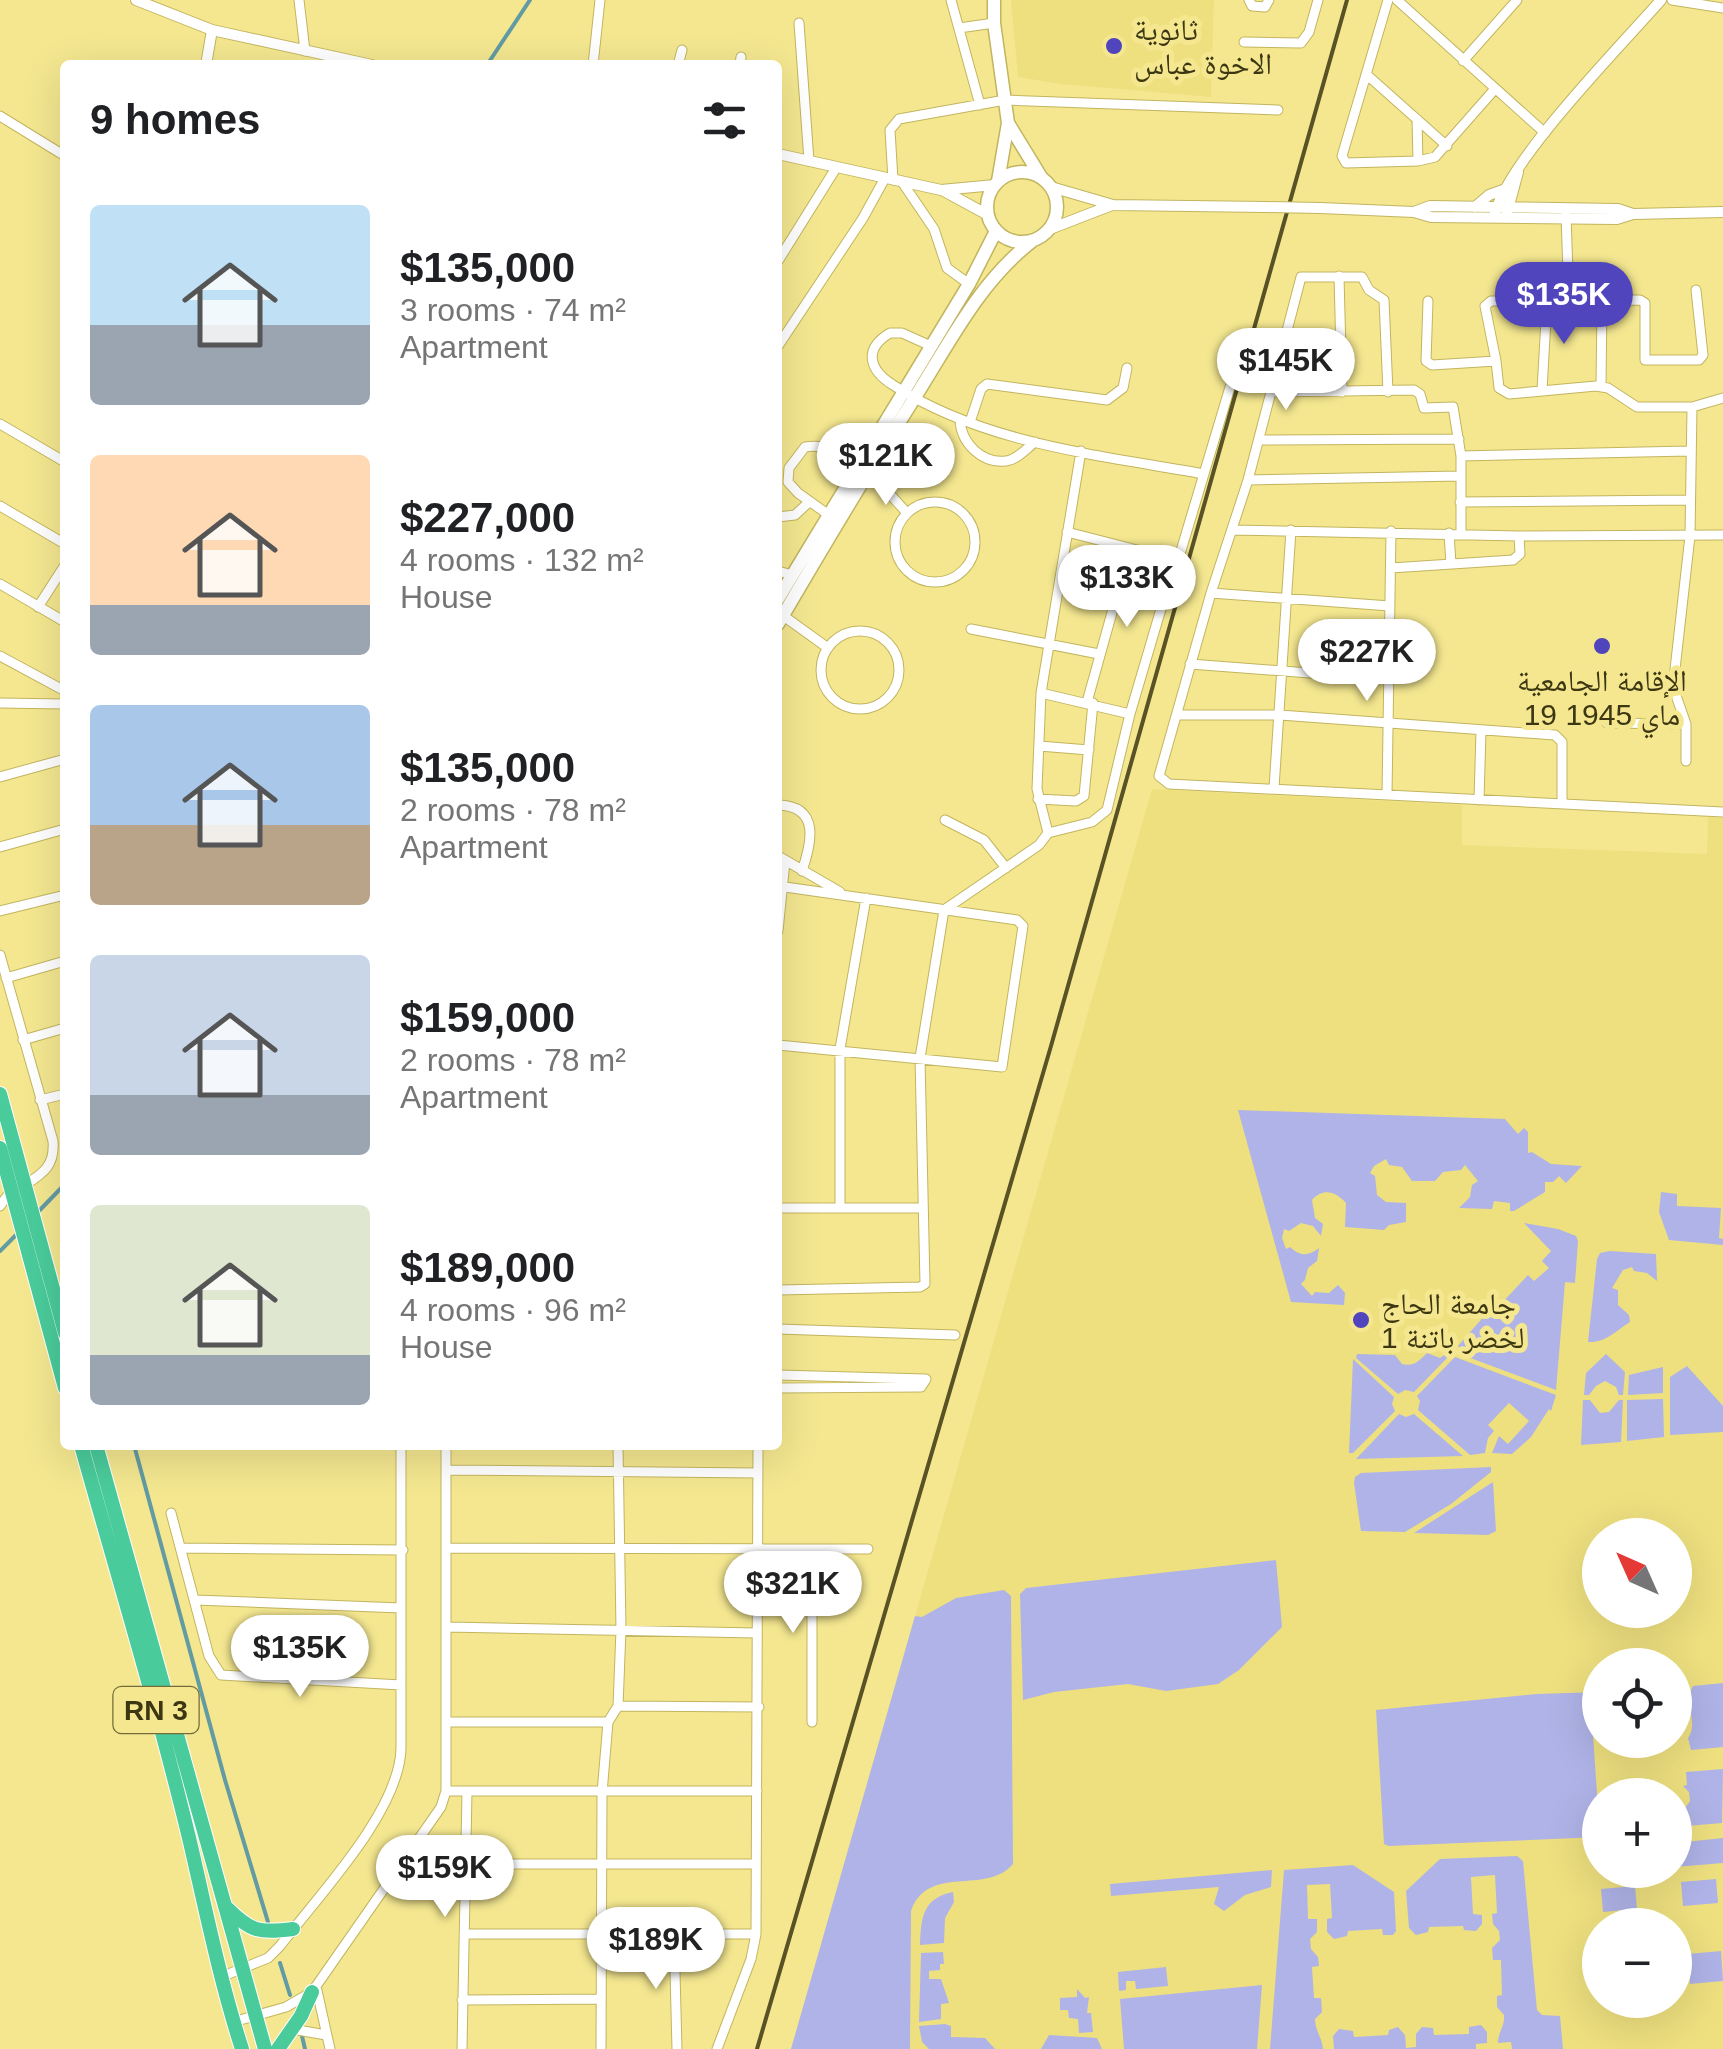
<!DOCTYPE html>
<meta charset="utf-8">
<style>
:root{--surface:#fff;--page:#f6f6f6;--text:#202124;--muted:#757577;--accent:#5045bc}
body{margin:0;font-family:Arial,"Noto Naskh Arabic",sans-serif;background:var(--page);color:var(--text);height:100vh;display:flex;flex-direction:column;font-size:38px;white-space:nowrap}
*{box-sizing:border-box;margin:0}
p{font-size:32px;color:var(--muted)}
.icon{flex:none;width:55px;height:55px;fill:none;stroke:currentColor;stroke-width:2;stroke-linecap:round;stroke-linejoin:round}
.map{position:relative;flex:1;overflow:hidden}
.sheet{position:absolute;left:60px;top:60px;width:722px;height:1390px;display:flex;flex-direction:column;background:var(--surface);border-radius:10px;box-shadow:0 10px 40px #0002}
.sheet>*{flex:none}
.needle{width:65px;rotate:315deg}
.tools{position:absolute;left:1582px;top:1518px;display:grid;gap:20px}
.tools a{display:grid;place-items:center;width:110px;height:110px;border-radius:50%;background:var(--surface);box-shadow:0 10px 40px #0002;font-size:50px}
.price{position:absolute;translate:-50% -85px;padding:0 22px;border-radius:35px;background:#fff;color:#222;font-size:32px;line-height:65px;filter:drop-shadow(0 2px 5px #0008)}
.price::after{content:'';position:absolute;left:50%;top:60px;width:30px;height:22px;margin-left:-15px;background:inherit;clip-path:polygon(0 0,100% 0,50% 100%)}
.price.selected{background:var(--accent);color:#fff}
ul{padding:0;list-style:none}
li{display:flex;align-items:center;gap:30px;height:250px;padding:0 30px}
li span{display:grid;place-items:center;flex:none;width:280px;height:200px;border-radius:10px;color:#555}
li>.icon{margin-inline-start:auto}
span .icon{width:120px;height:120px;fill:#fffc;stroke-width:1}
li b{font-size:42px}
h2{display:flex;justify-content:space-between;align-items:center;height:120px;padding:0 30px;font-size:42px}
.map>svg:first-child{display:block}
</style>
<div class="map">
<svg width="1723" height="2049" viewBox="0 0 1723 2049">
<rect width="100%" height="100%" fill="#f4e790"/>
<path fill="#eee07f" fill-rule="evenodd" d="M 1011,0 L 1214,0 L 1211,97 L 1061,84 L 1018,77 Z
M 1152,789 L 1462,805 L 1462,845 L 1707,854 L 1708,817 L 1723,818 L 1723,2049 L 791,2049 ZM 1600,1535 L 1675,1535 L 1675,1610 L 1600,1610 ZM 1600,1665 L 1675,1665 L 1675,1740 L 1600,1740 ZM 1600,1795 L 1675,1795 L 1675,1870 L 1600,1870 ZM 1600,1925 L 1675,1925 L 1675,2000 L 1600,2000 Z"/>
<path fill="#afb3e7" d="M 1238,1110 L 1505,1119 L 1518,1134 L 1524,1128 L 1528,1132 L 1528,1153 L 1532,1152 L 1551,1164 L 1582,1166 L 1566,1183 L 1559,1176 L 1553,1182 L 1545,1182 L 1545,1192 L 1514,1211 L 1510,1211 L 1510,1203 L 1494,1201 L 1492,1209 L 1459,1208 L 1470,1197 L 1472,1185 L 1478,1181 L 1465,1165 L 1461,1170 L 1443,1172 L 1435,1181 L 1412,1181 L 1402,1167 L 1389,1165 L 1386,1159 L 1374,1166 L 1370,1173 L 1375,1176 L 1377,1195 L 1386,1202 L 1406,1203 L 1406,1222 L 1389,1225 L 1384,1230 L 1345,1227 L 1346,1203 C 1335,1191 1323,1188 1312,1200 L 1315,1218 L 1323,1224 L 1321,1236 L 1313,1226 L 1301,1223 L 1289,1231 L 1284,1229 L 1282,1238 L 1286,1249 L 1290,1247 C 1301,1257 1308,1256 1319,1248 L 1317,1261 L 1308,1268 L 1305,1280 L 1301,1284 L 1312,1296 L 1315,1292 L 1329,1293 L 1338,1285 L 1345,1293 L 1344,1305 L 1291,1302 Z
M 1661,1192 L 1677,1194 L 1677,1206 L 1721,1208 L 1719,1238 L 1723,1239 L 1723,1245 L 1669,1240 L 1659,1212 Z
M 1524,1223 L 1558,1229 L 1576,1236 L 1578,1241 L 1575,1283 L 1565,1282 L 1556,1390 L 1465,1356 L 1458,1346 L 1493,1306 L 1499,1306 L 1528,1275 L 1534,1281 L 1549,1268 L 1542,1261 L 1551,1251 Z
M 1610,1251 L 1656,1254 L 1657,1281 L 1647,1273 L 1634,1271 L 1632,1267 L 1623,1270 L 1612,1288 L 1618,1290 L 1618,1305 L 1629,1315 L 1630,1322 C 1616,1331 1605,1343 1588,1342 L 1597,1259 L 1600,1253 Z
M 1450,1351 L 1450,1355 L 1414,1392 L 1405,1390 L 1398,1394 L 1356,1358 L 1357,1354 L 1395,1355 L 1402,1364 C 1414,1367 1419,1361 1427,1353 L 1440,1358 Z
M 1606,1354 L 1625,1372 L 1623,1395 L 1619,1395 L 1616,1387 L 1605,1381 L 1596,1386 L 1589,1395 L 1584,1395 L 1586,1373 Z
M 1455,1357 L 1556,1395 L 1551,1411 L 1549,1409 L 1531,1437 L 1512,1454 L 1492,1453 L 1499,1436 L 1508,1444 L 1529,1421 L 1509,1403 L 1488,1425 L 1494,1431 L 1488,1438 L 1485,1453 L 1470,1455 L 1418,1410 L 1420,1401 L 1417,1396 Z
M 1353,1359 L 1394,1397 L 1392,1404 L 1395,1411 L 1353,1453 L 1349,1453 Z
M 1687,1366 L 1723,1406 L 1723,1432 L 1670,1435 L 1670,1377 Z
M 1663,1367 L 1663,1393 L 1628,1395 L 1629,1375 Z
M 1663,1399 L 1664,1437 L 1627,1441 L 1627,1400 Z
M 1583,1400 L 1590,1400 L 1600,1413 L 1609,1412 L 1619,1400 L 1623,1400 L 1621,1442 L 1581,1445 Z
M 1399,1414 L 1406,1417 L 1414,1414 L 1463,1456 L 1356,1459 Z
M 1491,1467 L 1491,1472 L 1451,1504 L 1405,1532 L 1361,1531 L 1354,1483 L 1355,1477 L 1361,1473 Z
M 1493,1482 L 1496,1531 L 1488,1535 L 1414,1533 Z
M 1276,1560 L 1282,1627 L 1239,1670 L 1218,1684 L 1166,1691 L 1128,1684 L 1054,1692 L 1023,1700 L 1020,1594 L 1026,1588 Z
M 1004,1590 L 1011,1596 L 1013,1864 C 986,1896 928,1863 911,1911 L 910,2049 L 791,2049 L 915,1616 L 922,1617 L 956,1598 Z
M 1723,1683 L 1723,1747 L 1691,1750 L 1688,1738 C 1699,1723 1683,1702 1693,1686 Z
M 1600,1692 L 1600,1721 L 1592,1721 L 1600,1837 L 1389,1846 L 1384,1844 L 1376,1710 L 1537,1694 Z
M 1723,1769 L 1722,1823 L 1675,1827 L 1675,1809 L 1685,1808 L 1690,1801 L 1689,1792 L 1683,1786 L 1687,1785 L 1686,1772 Z
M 1723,1838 L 1723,1863 L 1675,1867 L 1675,1843 Z
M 1517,1856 L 1523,1861 L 1537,2010 L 1542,2015 L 1560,2016 L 1563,2049 L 1512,2049 L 1511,2042 L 1498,2043 C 1498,2032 1505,2026 1504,2015 L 1497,2007 L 1497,1996 L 1502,1995 L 1501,1960 L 1493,1960 L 1492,1948 L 1500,1940 L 1499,1931 L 1493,1924 L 1492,1914 L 1497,1913 L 1495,1875 L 1471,1877 L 1473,1914 L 1482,1915 L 1482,1924 L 1476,1931 L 1464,1930 L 1463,1926 L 1429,1927 L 1428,1932 L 1416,1935 L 1409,1928 L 1406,1891 L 1440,1859 Z
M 1353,1865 L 1394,1892 L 1396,1931 L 1393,1935 L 1383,1935 L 1382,1929 L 1348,1931 L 1347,1936 L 1334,1939 L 1327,1932 L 1327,1919 L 1332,1918 L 1330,1884 L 1307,1885 L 1308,1919 L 1317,1919 L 1317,1932 L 1310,1939 L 1311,1949 L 1318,1957 L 1319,1966 L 1312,1967 L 1314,1998 L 1321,1998 L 1322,2012 L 1315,2019 C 1315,2031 1322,2037 1323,2049 L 1270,2049 L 1284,1870 Z
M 1272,1870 L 1271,1887 L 1245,1895 L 1224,1911 L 1214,1904 L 1219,1887 L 1111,1896 L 1110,1884 Z
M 1716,1879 L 1718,1903 L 1683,1906 L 1681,1882 Z
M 1635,1886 L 1637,1909 L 1603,1912 L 1601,1889 Z
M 953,1892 L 954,1902 L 945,1918 L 944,1943 L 920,1945 C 921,1917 923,1898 953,1892 Z
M 1721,1951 L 1723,1981 L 1690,1984 L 1687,1954 Z
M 943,1952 L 944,1964 L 940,1964 L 940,1970 L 929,1971 L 929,1979 L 941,1979 L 949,2003 L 941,2004 L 941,2019 L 919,2022 L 921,1953 Z
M 1166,1967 L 1168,1986 L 1136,1989 L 1135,1981 L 1126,1981 L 1126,1990 L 1119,1991 L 1118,1972 Z
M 1262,1985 L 1257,2049 L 1124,2049 L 1120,1999 Z
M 1077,1989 L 1085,1998 L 1089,1997 L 1087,2013 L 1091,2013 L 1093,2032 L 1079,2033 L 1078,2019 L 1069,2018 L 1068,2010 L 1060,2010 L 1060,1998 L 1077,1997 Z
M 945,2024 L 951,2026 L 951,2037 L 985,2038 L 995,2049 L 929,2049 L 922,2042 L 919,2026 Z
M 1481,2025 L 1487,2032 L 1487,2043 L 1476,2044 L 1476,2049 L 1334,2049 L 1333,2036 L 1339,2029 L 1353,2031 L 1354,2037 L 1388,2035 L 1389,2030 L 1398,2027 L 1405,2035 L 1406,2048 L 1416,2047 L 1416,2034 L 1422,2027 L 1433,2028 L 1434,2035 L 1469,2034 L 1469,2027 Z
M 1049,2035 L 1097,2038 L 1102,2049 L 1041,2049 Z"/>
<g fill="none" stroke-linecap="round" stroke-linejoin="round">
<path stroke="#639ba3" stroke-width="4" d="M 487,65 L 530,0
M 38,1212 L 65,1184
M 0,1251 L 18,1233
M 134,1445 L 225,1780 L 268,1922
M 280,1963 L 290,1995
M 302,2036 L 305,2049"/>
<defs>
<path id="minor" d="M 299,0 L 305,51
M 951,0 L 980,105
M 1249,0 L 1252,6 L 1265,7 L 1269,0
M 1388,0 L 1342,156 L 1346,163 L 1418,161 L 1435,157 L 1494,90
M 1397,0 L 1545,133
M 1672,0 L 1723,8
M 799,23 L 809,161
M 959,28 L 994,23
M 1244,42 L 1301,43 L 1309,32 L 1318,0
M 1463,61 L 1517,0
M 593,65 L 600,0
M 678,65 L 682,50
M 740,65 L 741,57
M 1366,74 L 1447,146
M 0,116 L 65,156
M 1417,119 L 1418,161
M 893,180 L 890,130 L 899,119 L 1005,100 L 1278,110
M 902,182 L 934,229 L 947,268 L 969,284
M 1566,215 L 1569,302
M 778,261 L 836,168
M 1339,276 L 1342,392
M 1428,301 L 1426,361 L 1432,365 L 1496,361 L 1485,306 L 1491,301 L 1640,300 L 1645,303 L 1645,360 L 1699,360 L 1703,355 L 1696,290
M 778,346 L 863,218 L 885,178
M 931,346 L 902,333 L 890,333 C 863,349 869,370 893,385 C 984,444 1100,455 1204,474
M 1496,361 L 1499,388 L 1509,394 L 1596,386 L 1608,388 L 1637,407 L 1692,407
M 1601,387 L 1602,301
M 1542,390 L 1547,302
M 1271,392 L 1414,390 L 1420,394 L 1424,408 L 1453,407 L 1461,456 L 1461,533
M 1388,392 L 1384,300 L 1369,290 L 1362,277 L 1301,277 L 1248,480 L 1211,593 L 1159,776 L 1169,784 L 1723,812
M 960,420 C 961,443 982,464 1006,461 C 1017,460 1027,448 1035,442
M 970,422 L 981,389 L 987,384 L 1107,400 L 1123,388 L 1127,368
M 0,424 L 65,462
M 1259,440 L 1459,439
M 1461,456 L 1689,451
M 1248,480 L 1460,476
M895 542a40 40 0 1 1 80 0a40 40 0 1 1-80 0Z
M 1460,502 L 1689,500
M 0,506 L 65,544
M 778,517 L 795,515 L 809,502
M 833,518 L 798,493 L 788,482 L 789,468 L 805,447 C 848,440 881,485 907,513
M 1232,530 L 1519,536 L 1723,535
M 1067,532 L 1172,559 L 1180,554 L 1230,387
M 1449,533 L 1451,564
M 1391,568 L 1513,560 L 1520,554 L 1519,536
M 778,571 L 792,575
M 0,584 L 65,622
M 1211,593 L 1390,606
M 38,607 L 65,565
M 778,612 L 828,648
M 971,629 L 1099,654
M821 670a39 39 0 1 1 78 0a39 39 0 1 1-78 0Z
M 0,656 L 65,691
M 1190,664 L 1390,679
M 1041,693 L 1130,714
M 1087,702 L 1130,548
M 0,703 L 65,704
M 1177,715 L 1280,715 L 1555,735 L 1562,742 L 1562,804
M 1607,723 L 1686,724
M 1039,746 L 1089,750
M 1686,761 L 1686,724 L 1673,687 L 1690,536 L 1692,407 L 1723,398
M 0,777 L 65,759
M 1274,788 L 1291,530
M 1387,795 L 1391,531
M 1038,799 L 1076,801 L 1084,796 L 1093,703
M 1479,800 L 1481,731
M 778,805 C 820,806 812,842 802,871
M 945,820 L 984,840 L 1006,868
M 1048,833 L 1092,822 L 1107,810 L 1130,714 L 1176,558
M 0,847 L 65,829
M 778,856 L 840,892
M 778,886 L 1017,920 L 1023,926 L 1002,1067 L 778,1045
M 0,911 L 65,895
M 778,931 L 785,861
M 0,955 L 53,1141 C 55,1165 44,1173 25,1185
M 6,978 L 65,961
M 23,1040 L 65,1028
M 40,1100 L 65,1094
M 0,1206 L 10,1192
M 778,1208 L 922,1208
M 840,1208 L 840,1049 L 866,898
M 778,1290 L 920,1287 L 925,1284 L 920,1058 L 944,910 L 1039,845 L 1048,833 L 1037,789 L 1041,693 L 1081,451
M 778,1329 L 955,1335
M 778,1375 L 926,1379 L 921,1387 L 778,1388
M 446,1470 L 758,1473
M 171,1513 L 209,1656 L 221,1675 L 401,1685
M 181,1548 L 403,1550
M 447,1548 L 868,1549
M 812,1549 L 812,1722
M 195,1600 L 401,1608
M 447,1627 L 757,1633
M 618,1706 L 759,1707
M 447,1722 L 608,1722
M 446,1791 L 757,1791
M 466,1864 L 756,1864
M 464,1934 L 756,1934
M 674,1934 L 677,2049
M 221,1977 L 268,1958 L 280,1946 C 318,1896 400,1811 401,1748 L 401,1445
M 316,1986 L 330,2049
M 462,2000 L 600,1999
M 233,2022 L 286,2007 L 312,1992 L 441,1807 L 446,1791 L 446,1445
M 292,2029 L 326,2035
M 462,2049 L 467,1792
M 601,2049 L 602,1793 L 608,1722 L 618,1706 L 621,1630 L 618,1445
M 717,2049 L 751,1959 L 756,1934 L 758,1445"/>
<path id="tertiary" d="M 136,0 L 212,30 L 372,65
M 206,65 L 212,30
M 778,154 L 941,190 L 995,185
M 1051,187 L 1113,205 L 1265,207
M 942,190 L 988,215
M 1475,207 L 1489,195 L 1503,190
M 1320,208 L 1414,212 L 1431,217 L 1617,219 L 1633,214 L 1723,212
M 1414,212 L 1430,206 L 1618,209 L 1633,214
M 1507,213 L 1518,172
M 1494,217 C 1506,162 1619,48 1661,0
M 1050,229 L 1112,205"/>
<path id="secondary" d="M 994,0 L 994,23 L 1008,123 L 998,181
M 1008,123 L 1041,177
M987 207a35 35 0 1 1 70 0a35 35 0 1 1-70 0Z
M 778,599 L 969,284 L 996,231
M 778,624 C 823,547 869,470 917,394 C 951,340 980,282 1031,242"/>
<path id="trunk" d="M 0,1094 L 65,1333
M 0,1148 L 65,1388
M 81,1445 C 118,1577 158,1709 190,1842 C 206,1911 220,1981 242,2049
M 96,1445 L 265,2049
M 227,1908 C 251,1932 259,1933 293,1929
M 278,2049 L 301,2016 L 312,1992"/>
</defs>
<use href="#minor" stroke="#c2b55f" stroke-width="11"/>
<use href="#tertiary" stroke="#c2b55f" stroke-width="12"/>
<use href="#secondary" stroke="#c2b55f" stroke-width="15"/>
<use href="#trunk" stroke="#fff" stroke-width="16"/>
<use href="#minor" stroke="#fff" stroke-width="9"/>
<use href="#tertiary" stroke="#fff" stroke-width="10"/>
<use href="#secondary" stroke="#fff" stroke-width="12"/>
<use href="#trunk" stroke="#4acb9b" stroke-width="14"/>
<path stroke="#585225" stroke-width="4" d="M 757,2049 L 1051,1046 L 1347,0"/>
<defs>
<path id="tertiary-bridge" d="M 1265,207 L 1320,208"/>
</defs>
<use href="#tertiary-bridge" stroke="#c2b55f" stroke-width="12" stroke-linecap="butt"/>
<use href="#tertiary-bridge" stroke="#fff" stroke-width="10"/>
</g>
<g fill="#5045bc" stroke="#f4e790" stroke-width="4">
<circle cx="1114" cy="46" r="10"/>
<circle cx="1602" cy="646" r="10"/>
<circle cx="1361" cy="1320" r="10"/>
</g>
<g text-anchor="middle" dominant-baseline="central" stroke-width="10" stroke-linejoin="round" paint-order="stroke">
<rect fill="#f4e790" stroke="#736c38" stroke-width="2.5" x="113.5" y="1687" width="85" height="46" rx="8"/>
<g font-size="28" font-weight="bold" fill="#3c3712">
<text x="156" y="1710">RN 3</text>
</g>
<g font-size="30" fill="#3c3712" stroke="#f4e790" text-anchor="start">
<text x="1134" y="29">ثانوية<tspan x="1134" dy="34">الاخوة عباس</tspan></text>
<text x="1602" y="680" text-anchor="middle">الإقامة الجامعية<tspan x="1602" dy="34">19 ماي 1945</tspan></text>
<text x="1381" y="1303">جامعة الحاج<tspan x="1381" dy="34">لخضر باتنة 1</tspan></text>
</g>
</g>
</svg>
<div class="tools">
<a><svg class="needle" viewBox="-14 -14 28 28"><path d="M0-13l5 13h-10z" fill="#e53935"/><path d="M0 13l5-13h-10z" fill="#757577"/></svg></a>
<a><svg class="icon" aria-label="locate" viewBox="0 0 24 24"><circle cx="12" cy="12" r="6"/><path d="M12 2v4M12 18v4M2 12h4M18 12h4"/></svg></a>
<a>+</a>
<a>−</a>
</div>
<b class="price selected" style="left:1564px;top:347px">$135K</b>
<b class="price" style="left:1286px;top:413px">$145K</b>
<b class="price" style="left:886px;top:508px">$121K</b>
<b class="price" style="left:1127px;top:630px">$133K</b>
<b class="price" style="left:1367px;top:704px">$227K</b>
<b class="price" style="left:793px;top:1636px">$321K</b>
<b class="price" style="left:300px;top:1700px">$135K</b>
<b class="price" style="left:445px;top:1920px">$159K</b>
<b class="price" style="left:656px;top:1992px">$189K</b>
<section class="sheet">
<h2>9 homes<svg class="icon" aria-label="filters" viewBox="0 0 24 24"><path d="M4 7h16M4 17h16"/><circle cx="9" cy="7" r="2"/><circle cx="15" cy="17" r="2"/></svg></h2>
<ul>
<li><span style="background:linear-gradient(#bfe0f5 60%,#9aa5b1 0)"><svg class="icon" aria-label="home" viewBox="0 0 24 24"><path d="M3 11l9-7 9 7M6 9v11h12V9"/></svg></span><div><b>$135,000</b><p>3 rooms · 74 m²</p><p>Apartment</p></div></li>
<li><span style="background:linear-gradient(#ffd9b3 75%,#9aa5b1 0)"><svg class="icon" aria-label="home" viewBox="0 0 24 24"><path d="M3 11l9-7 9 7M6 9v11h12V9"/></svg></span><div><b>$227,000</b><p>4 rooms · 132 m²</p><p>House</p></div></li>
<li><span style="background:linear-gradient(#a9c7e8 60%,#b9a48a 0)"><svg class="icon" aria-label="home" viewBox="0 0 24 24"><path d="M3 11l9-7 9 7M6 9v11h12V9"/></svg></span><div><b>$135,000</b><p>2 rooms · 78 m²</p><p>Apartment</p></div></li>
<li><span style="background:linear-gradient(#c9d6e8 70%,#9aa5b1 0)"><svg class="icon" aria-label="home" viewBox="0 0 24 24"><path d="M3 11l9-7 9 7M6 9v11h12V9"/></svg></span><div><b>$159,000</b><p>2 rooms · 78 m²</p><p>Apartment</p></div></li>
<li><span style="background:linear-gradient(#dfe7d0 75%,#9aa5b1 0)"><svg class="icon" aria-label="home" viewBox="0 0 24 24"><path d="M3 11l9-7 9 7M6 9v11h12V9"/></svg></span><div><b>$189,000</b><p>4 rooms · 96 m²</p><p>House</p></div></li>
</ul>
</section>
</div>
